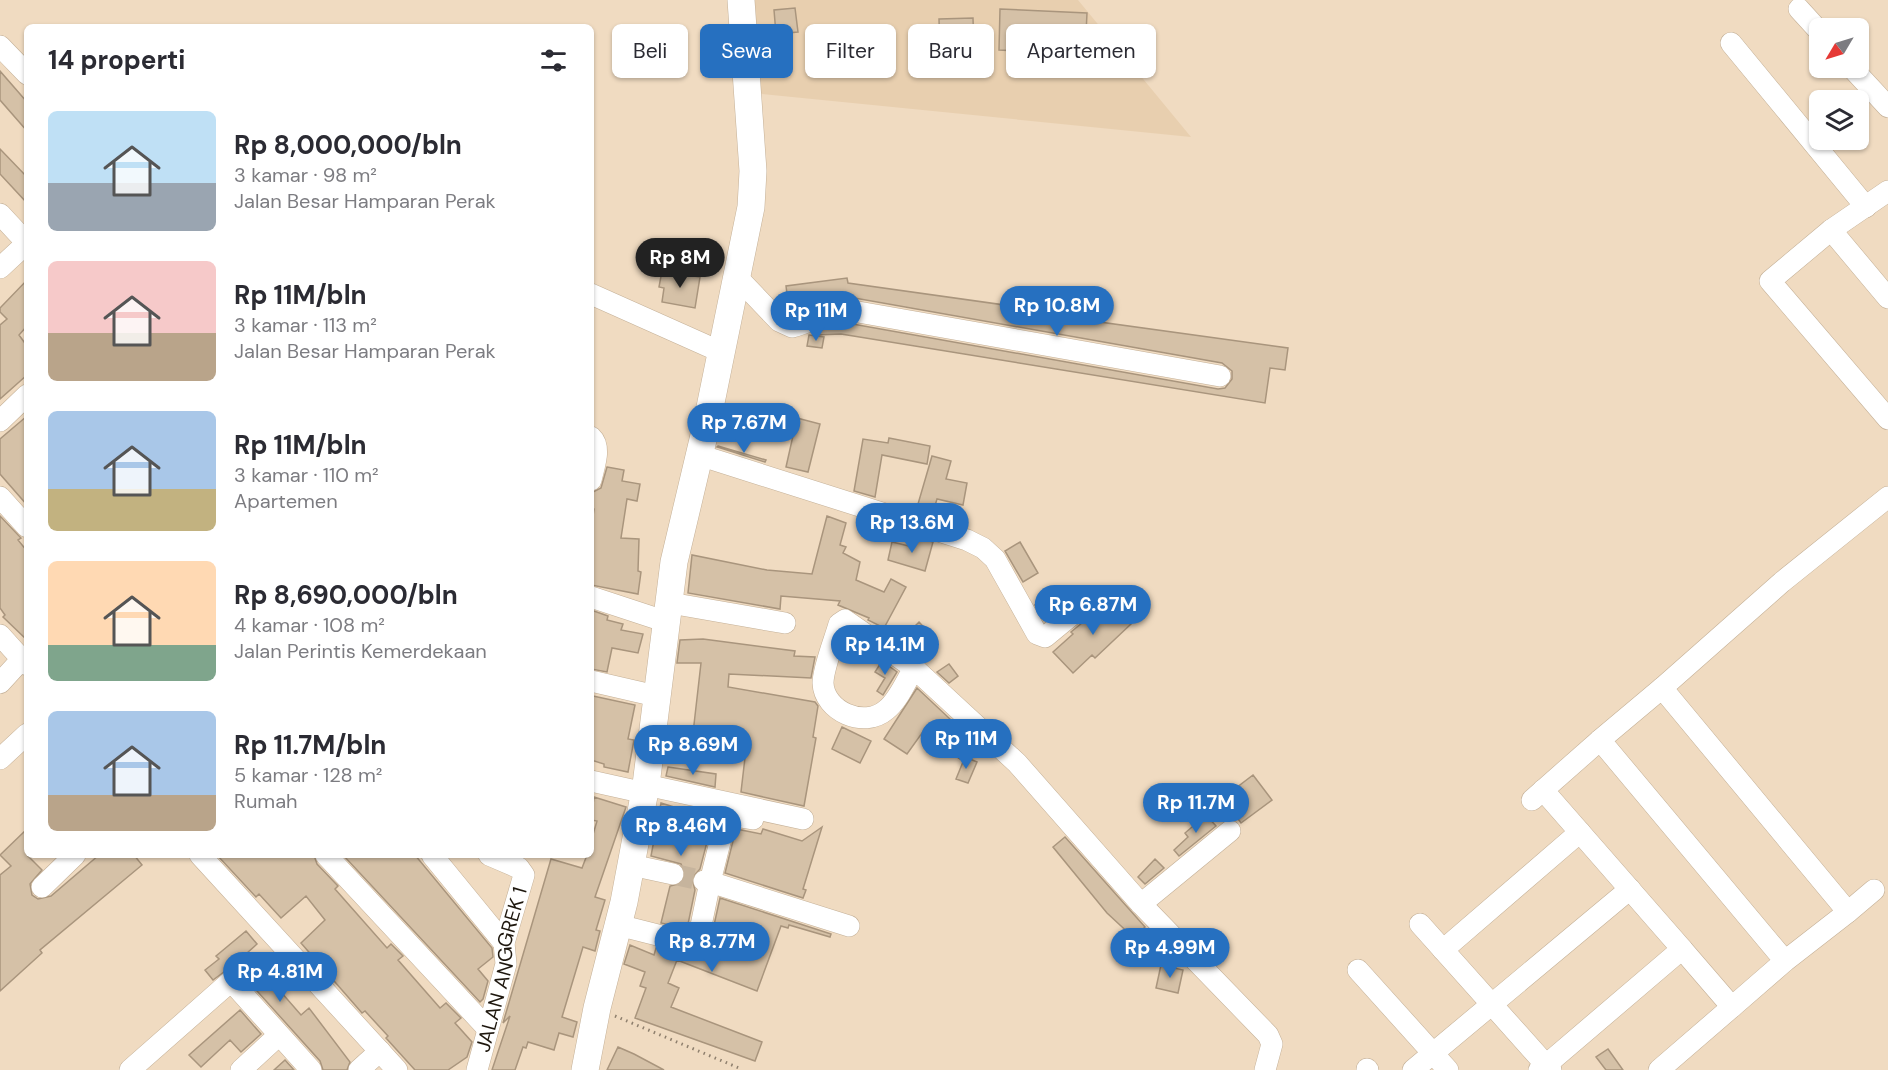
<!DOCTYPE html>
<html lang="id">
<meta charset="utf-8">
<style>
:root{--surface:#fff;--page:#f2f2f3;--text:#2b2b33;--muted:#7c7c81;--accent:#2670c0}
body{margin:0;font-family:"DM Sans",sans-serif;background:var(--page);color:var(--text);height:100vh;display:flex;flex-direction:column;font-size:22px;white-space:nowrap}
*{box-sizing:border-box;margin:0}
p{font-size:20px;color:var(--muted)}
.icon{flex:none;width:33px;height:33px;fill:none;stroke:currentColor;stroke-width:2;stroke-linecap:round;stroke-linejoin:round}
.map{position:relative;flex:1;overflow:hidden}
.details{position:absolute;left:24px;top:24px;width:570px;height:834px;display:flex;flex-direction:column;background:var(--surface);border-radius:9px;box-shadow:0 2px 4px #0004}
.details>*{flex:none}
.banner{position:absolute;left:612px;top:24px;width:570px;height:54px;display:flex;gap:12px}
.needle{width:39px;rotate:232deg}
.buttons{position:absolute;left:1809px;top:18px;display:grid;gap:12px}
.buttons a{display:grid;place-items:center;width:60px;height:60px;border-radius:9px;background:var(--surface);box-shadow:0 2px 4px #0004;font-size:30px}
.price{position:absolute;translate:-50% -51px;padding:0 14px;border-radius:21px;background:var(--accent);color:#fff;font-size:20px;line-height:39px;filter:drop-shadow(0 2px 3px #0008)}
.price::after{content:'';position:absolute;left:50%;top:36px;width:18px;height:14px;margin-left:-9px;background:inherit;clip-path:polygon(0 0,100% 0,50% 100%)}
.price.on{background:#222;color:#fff}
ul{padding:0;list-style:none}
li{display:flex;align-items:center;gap:18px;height:150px;padding:0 24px}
li span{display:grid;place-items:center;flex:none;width:168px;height:120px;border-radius:9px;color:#555}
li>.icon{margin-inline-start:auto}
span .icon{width:72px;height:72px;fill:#fffc;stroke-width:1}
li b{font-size:26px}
h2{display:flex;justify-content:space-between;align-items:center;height:72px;padding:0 24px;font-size:26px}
.tag{padding:0 21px;border-radius:9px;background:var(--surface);box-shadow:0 2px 4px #0004;font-size:21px;line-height:54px}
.tag.on{background:var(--accent);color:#fff}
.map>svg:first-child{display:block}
</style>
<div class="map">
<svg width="1888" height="1070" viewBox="0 0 1888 1070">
<rect width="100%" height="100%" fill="#f0dbc1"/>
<path fill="#e8cfaf" d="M 746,0 L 1078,0 L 1191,137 L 753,93 Z"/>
<path fill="#d5c1a7" stroke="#a9957d" stroke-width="1.5" d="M 795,8 L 798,32 L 776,34 L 774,10 Z
M 1000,9 L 1087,13 L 1085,55 L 999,50 Z
M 973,18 L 974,51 L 940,51 L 939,19 Z
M 0,71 L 27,102 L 27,131 L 0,100 Z
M 0,149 L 27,177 L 27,203 L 0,174 Z
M 662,271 L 700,277 L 695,308 L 662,302 L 664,288 L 659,287 Z
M 847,278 L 848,283 L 1083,316 L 1084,313 L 1101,316 L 1100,322 L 1288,348 L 1285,370 L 1270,368 L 1265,403 L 841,334 L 816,335 L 816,332 L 824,329 L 847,323 L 1218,389 L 1225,388 L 1232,379 L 1232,371 L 1222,363 L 849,297 L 789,309 L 786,286 Z
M 27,280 L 27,326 L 19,335 L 27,346 L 27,375 L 0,399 L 0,325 L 7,319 L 0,312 L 0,308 Z
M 809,335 L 824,337 L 822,348 L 807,346 Z
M 27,416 L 27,505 L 0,474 L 0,439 Z
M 797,418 L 820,424 L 808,472 L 786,467 Z
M 889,438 L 930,446 L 927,464 L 882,455 L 875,497 L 854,491 L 863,439 L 888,443 Z
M 718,446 L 766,460 L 765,462 L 717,447 Z
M 932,456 L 951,461 L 946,479 L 967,483 L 963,505 L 937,499 L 934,509 L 918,504 Z
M 607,467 L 624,470 L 622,481 L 640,484 L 637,501 L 627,499 L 621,538 L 639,539 L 638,571 L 641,572 L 638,594 L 591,585 L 591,530 L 594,509 L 591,506 L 593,492 L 601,488 Z
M 0,516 L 21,538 L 18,540 L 27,551 L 27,640 L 3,617 L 5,615 L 0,608 Z
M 827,516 L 846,523 L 840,545 L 846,547 L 843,553 L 860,562 L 856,580 L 884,592 L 891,579 L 906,587 L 884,628 L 868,620 L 869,618 L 838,605 L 840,601 L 781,596 L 780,609 L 688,593 L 692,555 L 767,570 L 812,574 Z
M 916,537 L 933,542 L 925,571 L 888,560 L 892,542 L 913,547 Z
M 1020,542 L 1038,573 L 1023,582 L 1005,551 Z
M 1050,595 L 1059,609 L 1044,620 L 1035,605 Z
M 1104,596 L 1131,624 L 1095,658 L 1092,655 L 1073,673 L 1053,652 L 1073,634 L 1071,632 L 1094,613 L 1098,602 Z
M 591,610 L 608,616 L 607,620 L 623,624 L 621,630 L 643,634 L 638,653 L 612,648 L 607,672 L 591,669 Z
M 919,622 L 931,635 L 922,644 L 920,642 L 911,650 L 895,639 L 905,628 L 909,632 Z
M 703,639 L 795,651 L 794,656 L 815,657 L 811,678 L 729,674 L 728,687 L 815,702 L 818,706 L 813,737 L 816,738 L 804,806 L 741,792 L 746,749 L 692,742 L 701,663 L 677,663 L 680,640 Z
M 882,661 L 897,672 L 883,695 L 877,691 L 885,678 L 875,672 Z
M 949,664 L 958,676 L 949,683 L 937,672 Z
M 917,688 L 950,719 L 945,726 L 971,744 L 960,759 L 922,733 L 907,754 L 884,739 Z
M 593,696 L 635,705 L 628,739 L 634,740 L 628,772 L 604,767 L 604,764 L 591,760 L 591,699 Z
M 842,727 L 871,741 L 860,763 L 832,749 Z
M 965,757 L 977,762 L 968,783 L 956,779 Z
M 668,767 L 716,774 L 715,787 L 666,776 Z
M 1253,775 L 1272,800 L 1241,823 L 1223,798 Z
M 594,797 L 626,807 L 595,897 L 605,900 L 596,930 L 600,931 L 595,951 L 583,947 L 562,1017 L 577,1022 L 573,1037 L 559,1033 L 554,1050 L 528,1042 L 526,1048 L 523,1047 L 515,1070 L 492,1070 L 510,1016 L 503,1023 L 551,859 L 582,868 L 587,855 L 591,855 L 591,841 L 597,821 L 591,820 Z
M 661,803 L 713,819 L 700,869 L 692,878 L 695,890 L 687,929 L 661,923 L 670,886 L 682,883 L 686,876 L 681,864 L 651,856 Z
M 1206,815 L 1216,826 L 1179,856 L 1174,850 L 1188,837 L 1185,833 Z
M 822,827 L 803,889 L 806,890 L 803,898 L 725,873 L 736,829 L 761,834 L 763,829 L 802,841 Z
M 27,829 L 27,855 L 42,870 L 30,884 L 32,895 L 38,899 L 51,896 L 99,855 L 134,855 L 142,865 L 40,950 L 42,953 L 0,991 L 0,875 L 11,866 L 0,855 Z
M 1065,837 L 1145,927 L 1134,938 L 1107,913 L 1053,847 Z
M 217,855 L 314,855 L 317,864 L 338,886 L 335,889 L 387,948 L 391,944 L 403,956 L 398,960 L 440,1008 L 446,1003 L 461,1018 L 455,1023 L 472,1042 L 467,1057 L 448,1070 L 415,1070 L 386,1038 L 388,1036 L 365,1011 L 362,1013 L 301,943 L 325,920 L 306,896 L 281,918 L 259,894 L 256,897 Z
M 343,855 L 415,855 L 492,948 L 493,957 L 478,969 L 488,981 L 483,999 L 480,1002 Z
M 1155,859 L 1164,868 L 1145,884 L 1138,877 Z
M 720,898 L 831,934 L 830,937 L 789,925 L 788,928 L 781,926 L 757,991 L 677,960 L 668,983 L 679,988 L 671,1007 L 762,1042 L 755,1061 L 635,1018 L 646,988 L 640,986 L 645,972 L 624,964 L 630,945 L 654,955 L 656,948 L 701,957 L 709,948 Z
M 246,931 L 257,944 L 247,953 L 301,1015 L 309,1008 L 350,1062 L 347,1070 L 323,1070 L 320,1061 L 240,972 L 228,969 L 213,980 L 205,970 L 219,959 L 216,956 Z
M 1161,965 L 1183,970 L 1178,993 L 1156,988 Z
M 240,1010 L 261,1034 L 241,1052 L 230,1040 L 201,1067 L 189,1055 Z
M 618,1047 L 634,1054 L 664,1070 L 607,1070 Z
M 1608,1049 L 1623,1070 L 1606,1070 L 1596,1057 Z
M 285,1060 L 294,1070 L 274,1070 Z"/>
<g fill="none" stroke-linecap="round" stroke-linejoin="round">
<path stroke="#c6b49d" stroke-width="21" stroke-dasharray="21 10" stroke-linecap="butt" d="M 673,874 L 704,881"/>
<defs>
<g id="minor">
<path d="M 1799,9 L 1820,32"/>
<path d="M 1731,43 L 1866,207"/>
<path d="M 0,46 L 27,74"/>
<path d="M 1852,68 L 1888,107"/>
<path d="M 1888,191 L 1831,230 L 1770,281 L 1888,419"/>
<path d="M 0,214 L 27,243"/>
<path d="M 1831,230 L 1888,298"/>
<path d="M 0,268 L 27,243"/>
<path d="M 737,277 L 779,321 L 792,327 C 812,322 826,311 847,310 L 1220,376"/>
<path d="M 591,294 L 721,352"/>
<path d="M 0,421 L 27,395"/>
<path d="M 591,437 C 602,447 594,466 591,480"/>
<path d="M 699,455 L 967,540 L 983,548 L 995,559 L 1037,634 L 1045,637 L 1085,604"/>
<path d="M 0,497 L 27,527"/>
<path d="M 591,597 L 667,622"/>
<path d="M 670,603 L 785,623"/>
<path d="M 0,635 L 27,665"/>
<path d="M 914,668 C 906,681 898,701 886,710 C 864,729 824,711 823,683 C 823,668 835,639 839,624 L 845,620 L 914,668 L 1017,763 L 1141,904 L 1268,1035 L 1272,1044 L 1265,1070"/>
<path d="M 591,681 L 656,696"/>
<path d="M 0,683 L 22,659"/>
<path d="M 1662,688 L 1782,582 L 1888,497"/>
<path d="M 0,759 L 27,734"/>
<path d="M 591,781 L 645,793"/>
<path d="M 646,785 L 803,819"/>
<path d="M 1543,790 L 1682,949"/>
<path d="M 1532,800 L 1600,740"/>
<path d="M 200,855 L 397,1070"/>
<path d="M 326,855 L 488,1029"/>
<path d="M 432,855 L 504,943"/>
<path d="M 631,865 L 673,874"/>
<path d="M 704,881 L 710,882 L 726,818 L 728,815 L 753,819"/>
<path d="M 42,887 L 75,855"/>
<path d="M 1141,904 L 1230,831"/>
<path d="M 1848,912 L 1874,890"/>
<path d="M 1420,924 L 1546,1065 L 1539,1070"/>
<path d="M 618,925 L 697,945 L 710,882 L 849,926"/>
<path d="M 1443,950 L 1580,832"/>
<path d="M 1358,970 L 1448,1070"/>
<path d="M 1367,1069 L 1368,1070"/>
<path d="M 130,1070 L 231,981 L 311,1070"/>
<path d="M 241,1070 L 279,1035"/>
<path d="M 359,1070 L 380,1051"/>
<path id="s1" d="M 477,1070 L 506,964 L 504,943 L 524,875 L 519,868 L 489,855"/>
<path d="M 1413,1070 L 1630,889"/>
<path d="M 1551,1070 L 1546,1065 L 1682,949 L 1732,1007 L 1785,961 L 1848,912 L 1662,688 L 1600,740 L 1785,961"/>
<path d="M 1659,1070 L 1732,1007"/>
</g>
<path id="major" d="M 585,1070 L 597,1008 L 624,902 L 646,785 L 674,562 L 706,427 L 751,207 L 753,171 L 741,0"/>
</defs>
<use href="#minor" stroke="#c4b097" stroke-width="22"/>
<use href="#major" stroke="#c4b097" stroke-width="28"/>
<path stroke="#8e7f6d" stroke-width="3" stroke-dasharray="1.5 4.5" stroke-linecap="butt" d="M 615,1016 L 739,1068"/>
<use href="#minor" stroke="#fff" stroke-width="21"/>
<use href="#major" stroke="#fff" stroke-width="27"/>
</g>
<g text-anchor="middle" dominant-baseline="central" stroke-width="4.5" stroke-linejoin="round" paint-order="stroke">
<g font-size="20" fill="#1e170e" stroke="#fff">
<text stroke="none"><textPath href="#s1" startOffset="104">JALAN ANGGREK 1</textPath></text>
</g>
</g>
</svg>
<div class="buttons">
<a><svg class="needle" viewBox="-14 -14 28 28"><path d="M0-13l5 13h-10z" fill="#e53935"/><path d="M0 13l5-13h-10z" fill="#7c7c81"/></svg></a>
<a><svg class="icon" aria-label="layers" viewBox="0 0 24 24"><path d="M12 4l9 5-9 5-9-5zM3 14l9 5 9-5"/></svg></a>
</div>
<b class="price on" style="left:680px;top:289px">Rp 8M</b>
<b class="price" style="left:1057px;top:337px">Rp 10.8M</b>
<b class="price" style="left:816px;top:342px">Rp 11M</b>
<b class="price" style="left:744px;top:454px">Rp 7.67M</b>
<b class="price" style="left:912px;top:554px">Rp 13.6M</b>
<b class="price" style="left:1093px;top:636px">Rp 6.87M</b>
<b class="price" style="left:885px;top:676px">Rp 14.1M</b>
<b class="price" style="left:966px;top:770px">Rp 11M</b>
<b class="price" style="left:693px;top:776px">Rp 8.69M</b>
<b class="price" style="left:1196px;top:834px">Rp 11.7M</b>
<b class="price" style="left:681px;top:857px">Rp 8.46M</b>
<b class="price" style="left:712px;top:973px">Rp 8.77M</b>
<b class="price" style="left:1170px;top:979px">Rp 4.99M</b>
<b class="price" style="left:280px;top:1003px">Rp 4.81M</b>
<div class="banner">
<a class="tag">Beli</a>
<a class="tag on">Sewa</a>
<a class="tag">Filter</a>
<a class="tag">Baru</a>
<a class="tag">Apartemen</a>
</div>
<section class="details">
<h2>14 properti<svg class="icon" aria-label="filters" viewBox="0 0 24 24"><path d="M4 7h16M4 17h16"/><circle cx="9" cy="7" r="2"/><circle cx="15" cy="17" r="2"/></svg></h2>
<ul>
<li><span style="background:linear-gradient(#bfe0f5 60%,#9aa5b1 0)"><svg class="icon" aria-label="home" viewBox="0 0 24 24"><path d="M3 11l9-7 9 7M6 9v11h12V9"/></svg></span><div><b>Rp 8,000,000/bln</b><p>3 kamar · 98 m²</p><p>Jalan Besar Hamparan Perak</p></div></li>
<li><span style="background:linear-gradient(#f6c9c9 60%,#b9a48a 0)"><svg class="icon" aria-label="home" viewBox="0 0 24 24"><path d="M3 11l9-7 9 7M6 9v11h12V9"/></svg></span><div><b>Rp 11M/bln</b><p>3 kamar · 113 m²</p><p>Jalan Besar Hamparan Perak</p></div></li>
<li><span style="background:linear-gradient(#a9c7e8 65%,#c2b280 0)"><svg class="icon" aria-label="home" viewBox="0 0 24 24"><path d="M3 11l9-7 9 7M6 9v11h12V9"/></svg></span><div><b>Rp 11M/bln</b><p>3 kamar · 110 m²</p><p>Apartemen</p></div></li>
<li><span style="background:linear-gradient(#ffd9b3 70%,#7fa58c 0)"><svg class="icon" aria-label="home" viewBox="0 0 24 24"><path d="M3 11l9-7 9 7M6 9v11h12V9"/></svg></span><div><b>Rp 8,690,000/bln</b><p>4 kamar · 108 m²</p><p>Jalan Perintis Kemerdekaan</p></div></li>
<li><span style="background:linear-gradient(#a9c7e8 70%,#b9a48a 0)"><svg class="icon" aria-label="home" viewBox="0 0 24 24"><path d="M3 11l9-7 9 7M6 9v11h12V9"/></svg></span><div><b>Rp 11.7M/bln</b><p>5 kamar · 128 m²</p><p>Rumah</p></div></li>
</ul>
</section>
</div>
